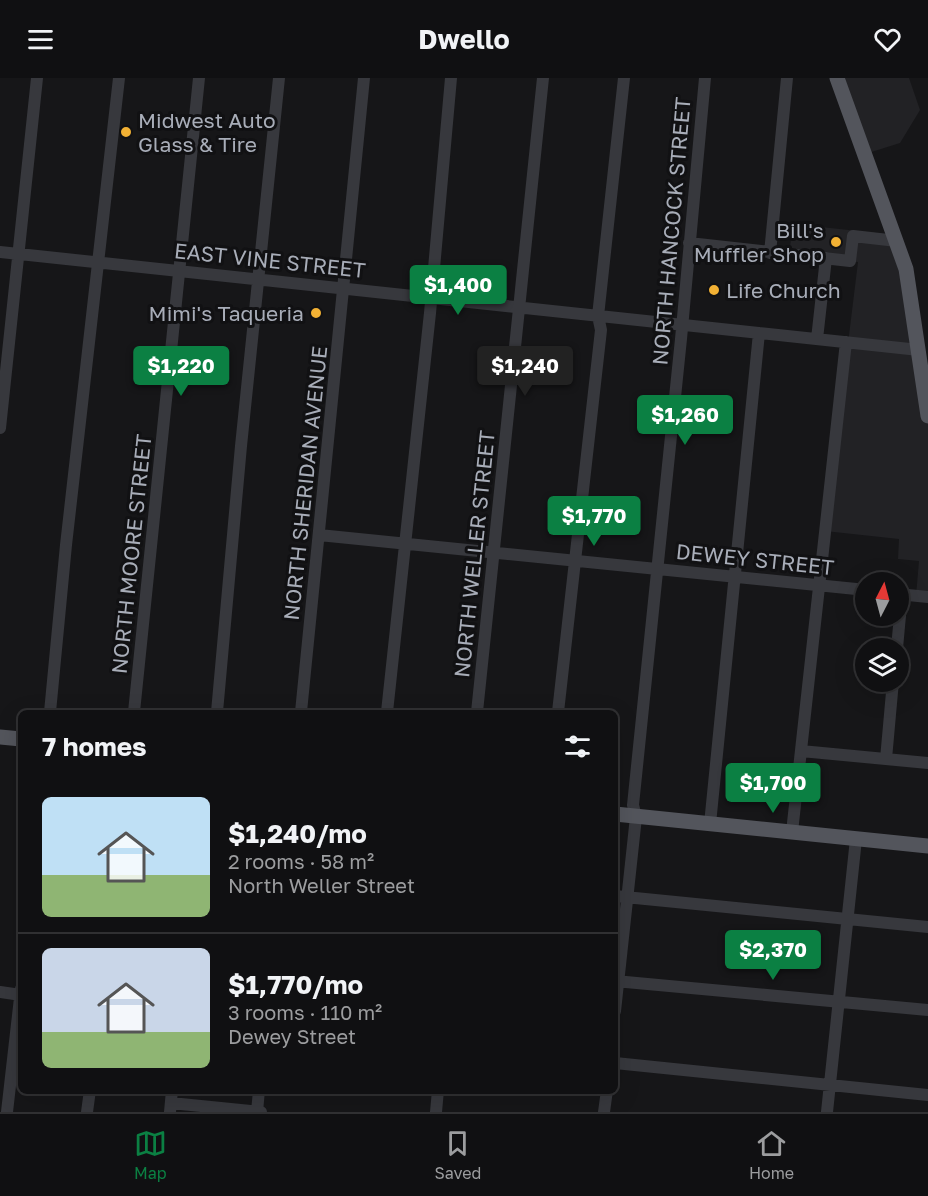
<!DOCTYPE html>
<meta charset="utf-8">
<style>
:root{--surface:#101012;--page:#19191b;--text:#f1f3f6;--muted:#9c9d9f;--line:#303032;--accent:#0b8043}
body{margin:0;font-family:"Golos Text",sans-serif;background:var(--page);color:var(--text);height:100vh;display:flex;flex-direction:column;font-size:22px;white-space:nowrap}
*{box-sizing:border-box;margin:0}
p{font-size:20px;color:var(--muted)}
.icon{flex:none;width:33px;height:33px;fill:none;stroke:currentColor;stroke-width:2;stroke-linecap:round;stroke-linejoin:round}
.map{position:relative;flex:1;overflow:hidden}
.details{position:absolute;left:18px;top:632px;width:600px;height:384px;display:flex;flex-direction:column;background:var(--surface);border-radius:9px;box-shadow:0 6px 24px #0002,0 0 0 2px var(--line)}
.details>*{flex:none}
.needle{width:39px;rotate:6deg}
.tools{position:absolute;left:855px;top:494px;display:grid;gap:12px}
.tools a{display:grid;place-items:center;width:54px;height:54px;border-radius:50%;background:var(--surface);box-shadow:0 6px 24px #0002,0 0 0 2px var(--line);font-size:30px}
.price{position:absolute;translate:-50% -51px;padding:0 14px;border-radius:6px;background:var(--accent);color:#fff;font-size:20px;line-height:39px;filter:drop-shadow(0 2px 3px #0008)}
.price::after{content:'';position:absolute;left:50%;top:36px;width:18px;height:14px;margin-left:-9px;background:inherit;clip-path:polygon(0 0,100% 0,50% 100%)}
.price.selected{background:#222;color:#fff}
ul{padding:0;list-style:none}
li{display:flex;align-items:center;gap:18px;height:150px;padding:0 24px}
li+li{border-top:2px solid var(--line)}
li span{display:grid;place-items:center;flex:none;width:168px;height:120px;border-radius:9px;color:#555}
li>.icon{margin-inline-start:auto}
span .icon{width:72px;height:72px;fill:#fffc;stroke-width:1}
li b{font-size:26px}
h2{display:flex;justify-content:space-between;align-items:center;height:72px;padding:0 24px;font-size:26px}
header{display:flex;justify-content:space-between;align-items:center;height:78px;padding:0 24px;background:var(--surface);font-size:27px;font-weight:700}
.tabs{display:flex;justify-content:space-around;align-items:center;height:84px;border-top:2px solid var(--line);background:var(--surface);font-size:16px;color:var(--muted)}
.tabs a{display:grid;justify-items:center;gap:3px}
.tabs .selected{color:var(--accent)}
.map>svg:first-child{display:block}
</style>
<header><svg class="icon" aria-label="menu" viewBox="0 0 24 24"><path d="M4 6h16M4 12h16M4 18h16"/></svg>Dwello<svg class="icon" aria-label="heart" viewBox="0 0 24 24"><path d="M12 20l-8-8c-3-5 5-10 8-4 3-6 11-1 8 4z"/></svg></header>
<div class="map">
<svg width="928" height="1034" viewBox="0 0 928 1034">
<rect width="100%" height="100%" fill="#161618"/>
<path fill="#222225" d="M 837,0 L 909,0 L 920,32 L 900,65 L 865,76 Z
M 793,146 L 895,157 L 928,338 L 928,519 L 916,518 L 919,483 L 898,481 L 899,461 L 825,453 L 858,184 L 789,176 Z"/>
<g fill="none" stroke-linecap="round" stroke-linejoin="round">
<path stroke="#37383d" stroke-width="12" d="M 689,165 L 850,183 L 853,158 L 897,163
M 0,174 L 919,272
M 770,175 L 787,0
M 817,261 L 826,180
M 0,350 L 37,0
M 319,457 L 866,512
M 898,516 L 928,519
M 897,570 L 902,516
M 50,634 L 66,467 L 119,0
M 134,634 L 199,0
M 217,634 L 241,368 L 279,0
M 301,634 L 364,0
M 387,634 L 430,235 L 451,0
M 477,634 L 543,0
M 558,634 L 601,252 L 598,238 L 624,0
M 801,673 L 928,685
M 886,681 L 893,603
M 710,746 L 759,255
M 792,754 L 846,264
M 615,818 L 928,849
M 615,903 L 928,932
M 0,914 L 21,917
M 615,933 L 636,739 L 633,727 L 681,261 L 705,0
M 615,985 L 928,1017
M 171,1025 L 261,1034
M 7,1034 L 21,911
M 87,1034 L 90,1012
M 170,1034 L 172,1012
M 257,1034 L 259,1012
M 436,1034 L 438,1012
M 604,1034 L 607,1012
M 827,1034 L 856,761"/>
<path stroke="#53555c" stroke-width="15" d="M 837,0 L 906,191 L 928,338
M 0,659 L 21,661
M 615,736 L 928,768"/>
</g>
<g fill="#f2b134" stroke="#111113" stroke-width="2">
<circle cx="126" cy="54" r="6"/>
<circle cx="836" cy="164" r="6"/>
<circle cx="714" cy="212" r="6"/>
<circle cx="316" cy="235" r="6"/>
</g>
<g text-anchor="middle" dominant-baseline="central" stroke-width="6" stroke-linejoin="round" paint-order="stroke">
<g font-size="21" fill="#a8adb8" stroke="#111113" text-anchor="start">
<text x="138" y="42">Midwest Auto<tspan x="138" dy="24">Glass &amp; Tire</tspan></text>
<text x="824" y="152" text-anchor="end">Bill's<tspan x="824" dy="24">Muffler Shop</tspan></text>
<text x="726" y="212">Life Church</text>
<text x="304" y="235" text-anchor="end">Mimi's Taqueria</text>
</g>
<g font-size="21" fill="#a8adb8" stroke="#111113">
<text transform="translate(671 153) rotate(-85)">NORTH HANCOCK STREET</text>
<text transform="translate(270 182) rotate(6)">EAST VINE STREET</text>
<text transform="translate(305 405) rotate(-84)">NORTH SHERIDAN AVENUE</text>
<text transform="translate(131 476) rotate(-84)">NORTH MOORE STREET</text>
<text transform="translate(474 476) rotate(-84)">NORTH WELLER STREET</text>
<text transform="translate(755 481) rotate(6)">DEWEY STREET</text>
</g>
</g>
</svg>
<div class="tools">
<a><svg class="needle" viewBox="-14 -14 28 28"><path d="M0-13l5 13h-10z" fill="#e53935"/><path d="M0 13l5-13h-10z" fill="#9c9d9f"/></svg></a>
<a><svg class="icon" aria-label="layers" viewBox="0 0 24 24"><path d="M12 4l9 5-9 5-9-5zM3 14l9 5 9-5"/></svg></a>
</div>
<b class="price" style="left:458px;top:238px">$1,400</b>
<b class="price" style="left:181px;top:319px">$1,220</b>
<b class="price selected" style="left:525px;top:319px">$1,240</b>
<b class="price" style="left:685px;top:368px">$1,260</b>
<b class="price" style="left:594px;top:469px">$1,770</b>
<b class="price" style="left:773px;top:736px">$1,700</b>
<b class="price" style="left:773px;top:903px">$2,370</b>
<section class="details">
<h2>7 homes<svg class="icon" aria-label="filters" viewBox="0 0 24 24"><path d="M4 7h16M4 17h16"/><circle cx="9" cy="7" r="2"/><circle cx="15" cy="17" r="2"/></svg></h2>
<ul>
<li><span style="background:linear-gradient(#bfe0f5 65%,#8fb573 0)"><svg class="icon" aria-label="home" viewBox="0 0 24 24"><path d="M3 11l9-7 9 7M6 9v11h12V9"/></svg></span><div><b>$1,240/mo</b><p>2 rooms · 58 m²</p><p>North Weller Street</p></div></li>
<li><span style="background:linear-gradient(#c9d6e8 70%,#8fb573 0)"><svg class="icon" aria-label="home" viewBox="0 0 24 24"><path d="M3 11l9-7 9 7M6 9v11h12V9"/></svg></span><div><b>$1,770/mo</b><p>3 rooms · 110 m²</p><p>Dewey Street</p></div></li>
</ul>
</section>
</div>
<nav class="tabs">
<a class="selected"><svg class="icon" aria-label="map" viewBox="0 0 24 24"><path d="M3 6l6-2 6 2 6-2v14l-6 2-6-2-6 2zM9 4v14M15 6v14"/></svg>Map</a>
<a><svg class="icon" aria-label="saved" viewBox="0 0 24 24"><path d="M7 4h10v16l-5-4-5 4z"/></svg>Saved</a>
<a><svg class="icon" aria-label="home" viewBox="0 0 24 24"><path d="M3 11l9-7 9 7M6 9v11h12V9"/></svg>Home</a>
</nav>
